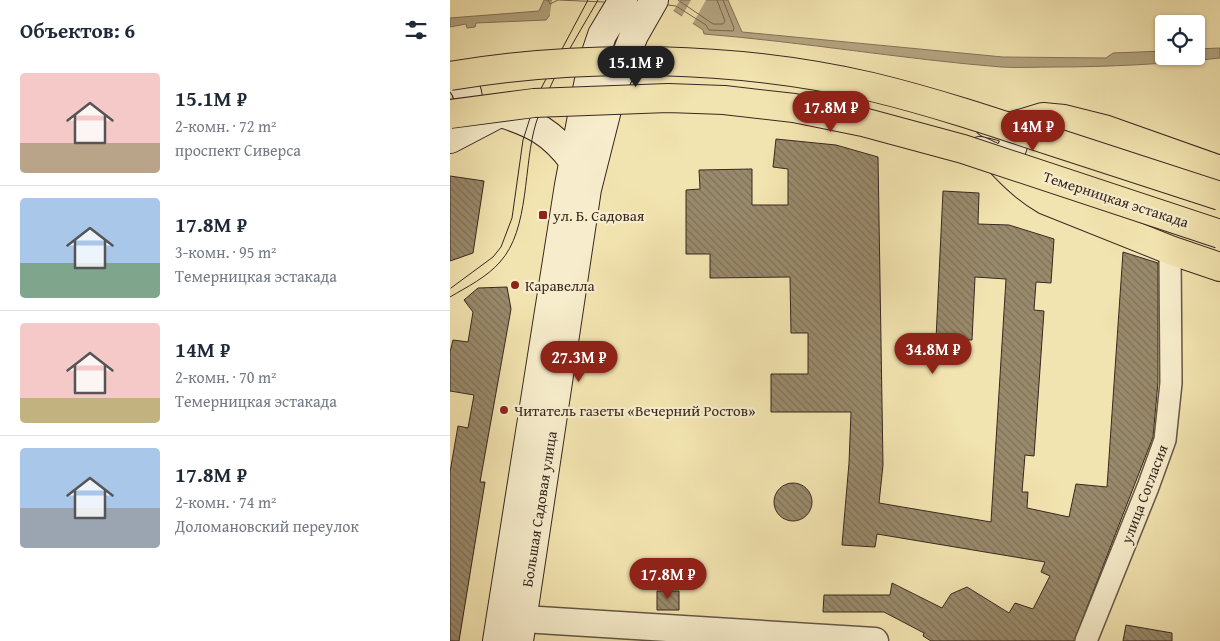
<!DOCTYPE html>
<html lang="ru">
<meta charset="utf-8">
<style>
:root{--surface:#fff;--page:#f2f2f3;--text:#1f2937;--muted:#747a83;--line:#e0e1e3;--accent:#8f2418}
body{margin:0;font-family:"Gentium Book Plus",serif;background:var(--page);color:var(--text);height:100vh;display:flex;flex-direction:column;font-size:19px;white-space:nowrap}
*{box-sizing:border-box;margin:0}
p{font-size:16px;color:var(--muted)}
.icon{flex:none;width:28px;height:28px;fill:none;stroke:currentColor;stroke-width:2;stroke-linecap:round;stroke-linejoin:round}
.map{position:relative;flex:1;overflow:hidden}
.details{display:flex;flex-direction:column;background:var(--surface);width:450px}
.details>*{flex:none}
.controls{position:absolute;left:705px;top:15px;display:grid;gap:10px}
.controls a{display:grid;place-items:center;width:50px;height:50px;border-radius:5px;background:var(--surface);box-shadow:0 1px 4px #0004;font-size:25px}
.price{position:absolute;translate:-50% -42px;padding:0 11px;border-radius:18px;background:var(--accent);color:#fff;font-size:16px;line-height:32px;filter:drop-shadow(0 1px 2px #0008)}
.price::after{content:'';position:absolute;left:50%;top:30px;width:15px;height:11px;margin-left:-8px;background:inherit;clip-path:polygon(0 0,100% 0,50% 100%)}
.price.active{background:#222;color:#fff}
ul{padding:0;list-style:none}
li{display:flex;align-items:center;gap:15px;height:125px;padding:0 20px}
li+li{border-top:1px solid var(--line)}
li span{display:grid;place-items:center;flex:none;width:140px;height:100px;border-radius:5px;color:#555}
li>.icon{margin-inline-start:auto}
span .icon{width:60px;height:60px;fill:#fffc;stroke-width:1}
li b{font-size:21px}
h2{display:flex;justify-content:space-between;align-items:center;height:60px;padding:0 20px;font-size:21px}
main{display:flex;flex:1;min-height:0}
.map>svg:first-child{display:block}
</style>
<main>
<section class="details">
<h2>Объектов: 6<svg class="icon" aria-label="filters" viewBox="0 0 24 24"><path d="M4 7h16M4 17h16"/><circle cx="9" cy="7" r="2"/><circle cx="15" cy="17" r="2"/></svg></h2>
<ul>
<li><span style="background:linear-gradient(#f6c9c9 70%,#b9a48a 0)"><svg class="icon" aria-label="home" viewBox="0 0 24 24"><path d="M3 11l9-7 9 7M6 9v11h12V9"/></svg></span><div><b>15.1M ₽</b><p>2-комн. · 72 m²</p><p>проспект Сиверса</p></div></li>
<li><span style="background:linear-gradient(#a9c7e8 65%,#7fa58c 0)"><svg class="icon" aria-label="home" viewBox="0 0 24 24"><path d="M3 11l9-7 9 7M6 9v11h12V9"/></svg></span><div><b>17.8M ₽</b><p>3-комн. · 95 m²</p><p>Темерницкая эстакада</p></div></li>
<li><span style="background:linear-gradient(#f6c9c9 75%,#c2b280 0)"><svg class="icon" aria-label="home" viewBox="0 0 24 24"><path d="M3 11l9-7 9 7M6 9v11h12V9"/></svg></span><div><b>14M ₽</b><p>2-комн. · 70 m²</p><p>Темерницкая эстакада</p></div></li>
<li><span style="background:linear-gradient(#a9c7e8 60%,#9aa5b1 0)"><svg class="icon" aria-label="home" viewBox="0 0 24 24"><path d="M3 11l9-7 9 7M6 9v11h12V9"/></svg></span><div><b>17.8M ₽</b><p>2-комн. · 74 m²</p><p>Доломановский переулок</p></div></li>
</ul>
</section>
<div class="map">
<svg width="770" height="641" viewBox="0 0 770 641">
<defs>
<pattern id="building-back-hatch" width="6" height="6" patternUnits="userSpaceOnUse" patternTransform="scale(1.25)"><rect width="6" height="6" fill="#998a6b"/><path d="M-1 5l2 2M0 0l6 6M5-1l2 2" fill="none" stroke="#7e7158"/></pattern>
</defs>
<rect width="100%" height="100%" fill="#f2e4b0"/>
<filter id="stains"><feTurbulence type="fractalNoise" baseFrequency=".004" numOctaves="4"/><feColorMatrix values="0 0 0 0 .2 0 0 0 0 .09 0 0 0 0 .02 0 0 0 .5 -.17"/></filter>
<radialGradient id="worn" r=".72"><stop offset=".6" stop-color="#630" stop-opacity="0"/><stop offset="1" stop-color="#630" stop-opacity=".3"/></radialGradient>
<path fill="#b3a47f" stroke="#827259" d="M 94,0 L 278,0 L 292,32 L 553,57 L 656,58 L 663,53 L 714,51 L 714,56 L 746,56 L 746,49 L 770,48 L 770,58 C 715,64 660,67 604,67 C 586,67 568,68 551,67 C 452,59 353,42 254,34 L 253,30 L 223,10 L 108,5 L 96,20 L 26,23 L 25,27 L 17,28 L 16,24 L 0,27 L 0,18 L 89,11 Z"/>
<path fill="#f2e4b0" d="M 102,0 L 230,0 L 222,13 L 109,8 L 99,21 Z
M 241,0 L 256,0 L 242,25 L 231,18 Z"/>
<g fill="none" stroke-linecap="round" stroke-linejoin="round">
<path stroke="#766650" stroke-width="1" d="M 98,0 L 100,4 L 108,0 L 154,2
M 228,0 L 263,24 L 273,24 L 275,21 L 267,0
M 218,5 L 226,6 L 256,25 L 259,30 L 283,31 L 284,28 L 273,0"/>
</g>
<path fill="url(#building-back-hatch)" stroke="#382821" d="M 326,139 L 386,145 L 428,157 L 433,465 L 429,503 L 541,522 L 556,279 L 525,277 L 522,340 L 486,339 L 493,191 L 529,193 L 528,224 L 559,225 L 604,239 L 601,283 L 586,282 L 584,310 L 594,311 L 584,456 L 575,455 L 572,492 L 578,492 L 577,508 L 619,517 L 626,484 L 657,487 L 673,252 L 708,263 L 708,382 L 703,437 L 624,641 L 481,641 L 473,636 L 474,633 L 434,612 L 373,612 L 374,595 L 440,595 L 442,583 L 492,608 L 501,594 L 517,587 L 559,613 L 565,603 L 583,609 L 600,576 L 591,572 L 595,562 L 427,534 L 425,547 L 392,545 L 399,463 L 401,412 L 321,412 L 321,374 L 358,374 L 358,333 L 341,333 L 340,277 L 260,278 L 260,254 L 236,254 L 236,190 L 250,189 L 249,170 L 302,169 L 302,205 L 338,205 L 338,169 L 323,167 Z
M 0,176 L 34,181 L 23,253 L 0,261 Z
M 57,287 L 61,309 L 30,482 L 35,482 L 9,641 L 0,641 L 0,472 L 8,426 L 18,428 L 24,395 L 0,391 L 0,352 L 3,340 L 18,342 L 23,312 L 14,300 L 28,288 Z
M324 502a19 19 0 1 1 38 0a19 19 0 1 1-38 0Z
M 207,591 L 229,591 L 229,610 L 207,610 Z
M 676,625 L 722,633 L 722,641 L 673,641 Z"/>
<g fill="none" stroke-linecap="round" stroke-linejoin="round">
<defs>
<path id="minor" d="M 636,641 L 698,487 L 715,440 L 721,383 L 720,250"/>
<path id="tertiary" d="M 73,619 L 425,641"/>
<path id="secondary" d="M 6,78 C 26,93 17,113 7,132
M 51,113 C 83,123 103,133 123,161
M 0,139 L 63,106
M 530,151 C 535,153 543,158 548,158 C 561,158 569,140 560,131 C 555,126 545,125 538,123
M 47,641 L 119,185 L 136,95 L 142,65 L 152,35 L 173,0
M 69,641 L 137,189 L 161,94 L 184,35 L 204,0"/>
<path id="primary" d="M 556,128 L 593,117 L 614,119 L 654,129 L 770,170
M 547,159 C 562,175 576,189 595,200 L 720,250 L 770,267"/>
</defs>
<use href="#minor" stroke="#665745" stroke-width="24"/>
<use href="#tertiary" stroke="#665745" stroke-width="29"/>
<use href="#secondary" stroke="#382821" stroke-width="30"/>
<use href="#primary" stroke="#382821" stroke-width="30"/>
<use href="#minor" stroke="#f7edcc" stroke-width="21"/>
<use href="#tertiary" stroke="#f7edcc" stroke-width="26"/>
<use href="#secondary" stroke="#f7edcc" stroke-width="28"/>
<use href="#primary" stroke="#f2e4b0" stroke-width="28"/>
<path stroke="#382821" stroke-width="1" d="M 1,288 L 43,257 L 51,247 L 62,218 L 73,140 L 87,96 L 138,0
M 0,297 C 17,287 37,277 50,262 C 80,229 73,165 86,123 C 100,79 125,40 148,0"/>
<defs>
<path id="primary-bridge" d="M 0,76 C 136,53 287,56 422,87 C 484,102 544,122 604,142 C 659,160 715,178 770,196
M 0,114 L 84,103 L 218,98 L 274,100 L 344,108 L 413,122 L 513,149 L 770,234"/>
</defs>
<use href="#primary-bridge" stroke="#382821" stroke-width="30" stroke-linecap="butt"/>
<use href="#primary-bridge" stroke="#f2e4b0" stroke-width="28"/>
</g>
<g fill="#8f2418" stroke="#f7edcc" stroke-width="2">
<rect x="88" y="210" width="10" height="10" rx="2.5"/>
<circle cx="65" cy="285" r="5"/>
<circle cx="54" cy="410" r="5"/>
</g>
<g text-anchor="middle" dominant-baseline="central" stroke-width="4.5" stroke-linejoin="round" paint-order="stroke">
<g font-size="15" fill="#382821" stroke="#f7edcc">
<text transform="translate(666 199) rotate(18)">Темерницкая эстакада</text>
<text transform="translate(694 494) rotate(-69)">улица Согласия</text>
<text transform="translate(89 509) rotate(-81)">Большая Садовая улица</text>
</g>
<g font-size="15" fill="#382821" stroke="#f7edcc" text-anchor="start">
<text x="103" y="215">ул. Б. Садовая</text>
<text x="75" y="285">Каравелла</text>
<text x="64" y="410">Читатель газеты «Вечерний Ростов»</text>
</g>
</g>
<rect width="100%" height="100%" filter="url(#stains)"/>
<rect width="100%" height="100%" fill="url(#worn)"/>
</svg>
<div class="controls">
<a><svg class="icon" aria-label="locate" viewBox="0 0 24 24"><circle cx="12" cy="12" r="6"/><path d="M12 2v4M12 18v4M2 12h4M18 12h4"/></svg></a>
</div>
<b class="price active" style="left:186px;top:88px">15.1M ₽</b>
<b class="price" style="left:381px;top:133px">17.8M ₽</b>
<b class="price" style="left:583px;top:152px">14M ₽</b>
<b class="price" style="left:483px;top:375px">34.8M ₽</b>
<b class="price" style="left:129px;top:383px">27.3M ₽</b>
<b class="price" style="left:218px;top:600px">17.8M ₽</b>
</div>
</main>
